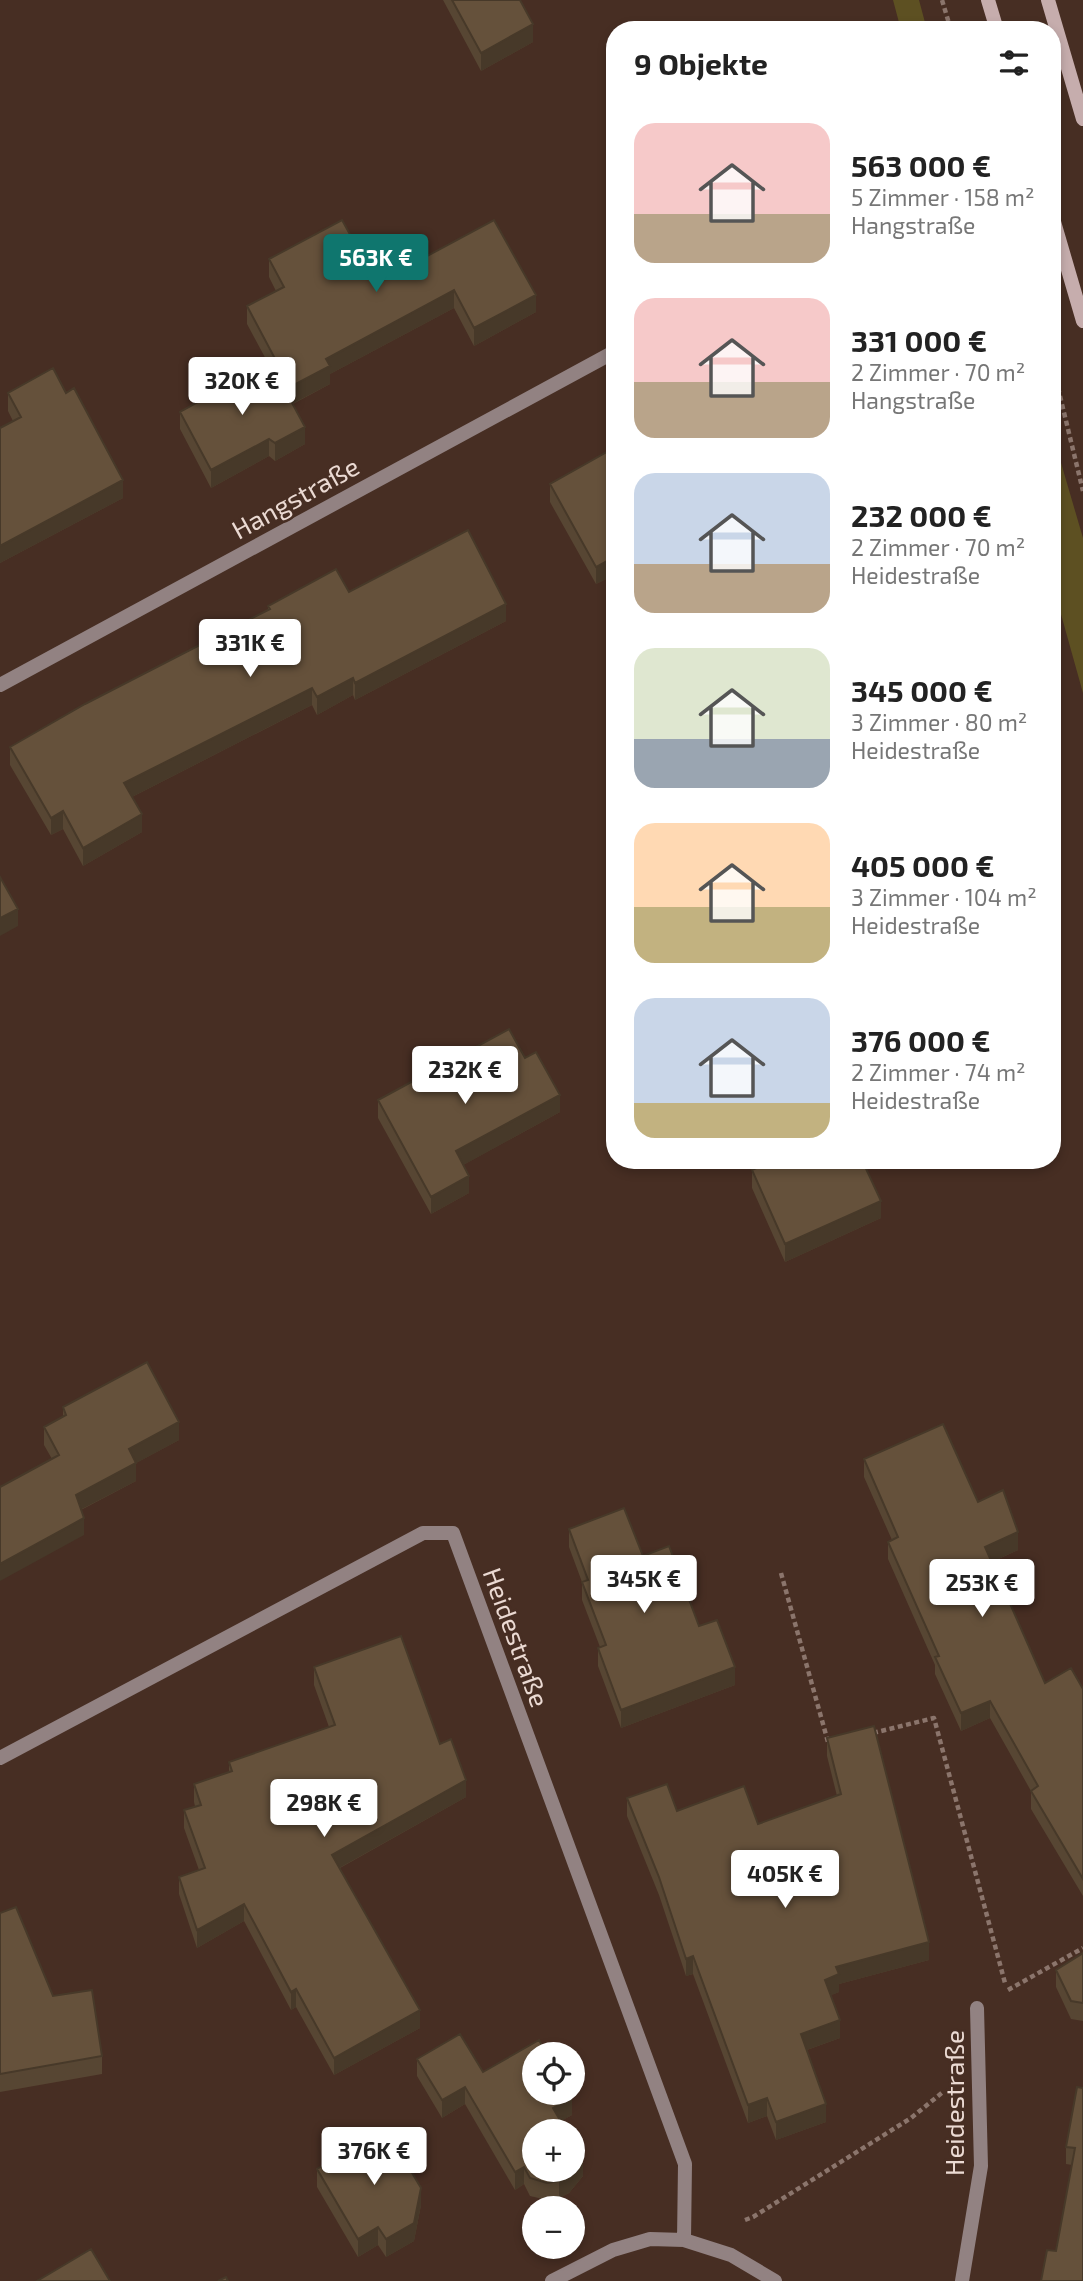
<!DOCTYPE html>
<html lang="de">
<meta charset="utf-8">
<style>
:root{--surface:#fff;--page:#f2f2f2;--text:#222;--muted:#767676;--accent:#0f766e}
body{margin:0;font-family:"Exo 2",sans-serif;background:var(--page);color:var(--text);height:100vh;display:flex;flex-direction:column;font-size:26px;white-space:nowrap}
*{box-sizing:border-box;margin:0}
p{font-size:23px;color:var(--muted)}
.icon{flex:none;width:38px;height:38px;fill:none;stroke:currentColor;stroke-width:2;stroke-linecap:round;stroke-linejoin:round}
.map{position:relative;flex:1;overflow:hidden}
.sheet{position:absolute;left:606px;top:21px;width:455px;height:1148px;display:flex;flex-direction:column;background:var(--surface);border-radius:28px;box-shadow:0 4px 10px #0003}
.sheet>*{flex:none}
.buttons{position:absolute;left:522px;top:2042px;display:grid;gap:14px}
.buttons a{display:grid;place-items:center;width:63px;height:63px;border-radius:50%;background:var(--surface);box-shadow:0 4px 10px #0003;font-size:35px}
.price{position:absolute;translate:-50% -60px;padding:0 16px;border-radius:7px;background:#fff;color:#222;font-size:23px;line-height:46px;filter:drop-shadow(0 2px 4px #0008)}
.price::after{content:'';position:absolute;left:50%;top:42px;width:21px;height:16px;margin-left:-10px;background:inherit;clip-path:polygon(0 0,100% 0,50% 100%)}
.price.on{background:var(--accent);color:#fff}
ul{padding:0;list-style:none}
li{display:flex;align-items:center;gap:21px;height:175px;padding:0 28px}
li span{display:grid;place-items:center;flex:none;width:196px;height:140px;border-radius:21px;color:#555}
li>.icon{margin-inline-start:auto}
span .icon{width:84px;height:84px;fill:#fffc;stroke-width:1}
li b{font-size:30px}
h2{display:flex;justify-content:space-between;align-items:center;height:84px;padding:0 28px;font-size:30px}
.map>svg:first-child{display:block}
</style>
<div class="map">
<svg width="1083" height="2281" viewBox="0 0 1083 2281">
<rect width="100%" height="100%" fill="#472e23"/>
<path fill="#5d5022" d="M 893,0 L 919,0 L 927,30 L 901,30 Z
M 1052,432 L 1083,538 L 1083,693 L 1052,582 Z"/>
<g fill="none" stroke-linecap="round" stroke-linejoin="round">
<path stroke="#8b756c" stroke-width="4.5" stroke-dasharray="5 3.5" stroke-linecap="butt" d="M 942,0 L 951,30
M 1052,363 L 1083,491
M 781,1573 L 828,1742
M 873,1733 L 934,1718 L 1005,1983
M 1008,1990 L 1083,1948
M 745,2220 L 753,2217 L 911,2118 L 943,2092"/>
<path stroke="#928282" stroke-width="14" d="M 0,685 L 614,352
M 0,1758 L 423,1533 L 453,1533 L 685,2164 L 684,2240
M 552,2281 L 613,2250 L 650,2239 L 684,2240 L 731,2255 L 775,2281
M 962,2281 L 981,2166 L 977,2008"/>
<path stroke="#c6adad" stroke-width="14" d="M 988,0 L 997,30
M 1048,0 L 1083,119
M 1052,215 L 1083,321"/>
</g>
<path fill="#574633" d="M 443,0 L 520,0 L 533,42 L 481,71 Z
M 494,220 L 536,312 L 474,346 L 454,308 L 330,374 L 330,384 L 293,404 L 305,444 L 275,461 L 269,456 L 211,488 L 180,429 L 180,412 L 268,363 L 247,324 L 247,306 L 276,291 L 269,277 L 269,259 L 377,283 Z
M 8,393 L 123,498 L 0,563 L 0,428 L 13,421 L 8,411 Z
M 614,448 L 614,575 L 596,584 L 550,502 L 550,484 Z
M 349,592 L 506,621 L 355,700 L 353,695 L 317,715 L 312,705 L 132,797 L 142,832 L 83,866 L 63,829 L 51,835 L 10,765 L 10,747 L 268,610 L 268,606 Z
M 525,1058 L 560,1112 L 463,1165 L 469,1193 L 431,1214 L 378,1118 L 378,1100 Z
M 761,1160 L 862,1160 L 881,1218 L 785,1262 L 752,1188 L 752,1170 L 763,1165 Z
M 63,1407 L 179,1440 L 136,1463 L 136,1481 L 81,1510 L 84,1535 L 52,1459 L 44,1445 L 44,1427 L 63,1417 Z
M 864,1459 L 978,1502 L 1018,1550 L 992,1562 L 1045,1683 L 1083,1689 L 1083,1896 L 1031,1809 L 1031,1791 L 990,1718 L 961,1731 L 935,1674 L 935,1665 L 888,1559 L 888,1542 L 892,1540 L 864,1477 Z
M 569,1529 L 643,1556 L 699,1626 L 735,1685 L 621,1728 L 598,1666 L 598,1648 L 600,1647 L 582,1600 L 582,1582 L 569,1547 Z
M 314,1667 L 440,1744 L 466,1797 L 340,1868 L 420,2028 L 334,2075 L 296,2007 L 291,2010 L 244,1921 L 197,1948 L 179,1894 L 179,1877 L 199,1870 L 184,1828 L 184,1810 L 195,1806 L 194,1802 L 194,1784 L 229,1772 L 229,1762 L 329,1727 L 314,1685 Z
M 827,1738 L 929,1960 L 839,1984 L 839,1992 L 831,1995 L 840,2038 L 807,2050 L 826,2122 L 776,2140 L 767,2116 L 748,2123 L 693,1974 L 686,1976 L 659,1895 L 627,1816 L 627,1798 L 677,1811 L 758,1824 L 837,1796 L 827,1756 Z
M 0,1913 L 53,1996 L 102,2056 L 102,2074 L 0,2092 Z
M 1083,1953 L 1083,2021 L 1071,2019 L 1056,1987 L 1056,1970 Z
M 417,2059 L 483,2072 L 572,2115 L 561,2121 L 583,2176 L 569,2193 L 559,2198 L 547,2200 L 530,2196 L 524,2184 L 515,2190 L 465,2104 L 442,2118 L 417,2076 Z
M 1083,2088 L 1083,2281 L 1056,2251 L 1072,2165 L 1066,2164 L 1066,2147 Z
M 317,2169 L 421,2205 L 414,2241 L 386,2257 L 378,2245 L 358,2257 L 317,2187 Z"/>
<path fill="#473929" d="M 533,24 L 533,42 L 481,71 L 481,53 Z
M 454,290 L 454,308 L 330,374 L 330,384 L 290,405 L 290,387 L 326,359 Z
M 536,295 L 536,312 L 474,346 L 474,328 Z
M 305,427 L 305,444 L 275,461 L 275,443 Z
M 269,439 L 269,456 L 211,488 L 211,470 Z
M 123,480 L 123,498 L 0,563 L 0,546 Z
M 614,557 L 614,575 L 596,584 L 596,567 Z
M 506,604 L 506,621 L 355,700 L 355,683 Z
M 353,678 L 353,695 L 317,715 L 317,697 Z
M 312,688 L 312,705 L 124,801 L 124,783 Z
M 63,811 L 63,829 L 51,835 L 51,818 Z
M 142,814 L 142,832 L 83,866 L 83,848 Z
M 18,909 L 18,926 L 0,936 L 0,918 Z
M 560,1095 L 560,1112 L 456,1169 L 456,1151 Z
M 469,1176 L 469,1193 L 431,1214 L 431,1197 Z
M 881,1201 L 881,1218 L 785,1262 L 785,1244 Z
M 179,1422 L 179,1440 L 129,1467 L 129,1449 Z
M 136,1463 L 136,1481 L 76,1512 L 76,1495 Z
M 84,1518 L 84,1535 L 0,1581 L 0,1564 Z
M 1018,1532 L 1018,1550 L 985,1565 L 985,1547 Z
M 735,1667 L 735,1685 L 621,1728 L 621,1710 Z
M 990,1701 L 990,1718 L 961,1731 L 961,1713 Z
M 466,1780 L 466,1797 L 332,1872 L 332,1855 Z
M 244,1904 L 244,1921 L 197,1948 L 197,1930 Z
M 929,1942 L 929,1960 L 839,1984 L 839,1992 L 825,1998 L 825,1980 L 836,1967 Z
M 693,1956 L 693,1974 L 686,1976 L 686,1959 Z
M 296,1989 L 296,2007 L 291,2010 L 291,1992 Z
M 420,2010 L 420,2028 L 334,2075 L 334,2058 Z
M 840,2020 L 840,2038 L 801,2052 L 801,2034 Z
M 465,2087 L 465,2104 L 442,2118 L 442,2100 Z
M 572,2097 L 572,2115 L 553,2126 L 553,2108 Z
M 767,2098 L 767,2116 L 748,2123 L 748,2105 Z
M 826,2104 L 826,2122 L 776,2140 L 776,2122 Z
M 583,2158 L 583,2176 L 569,2193 L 559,2198 L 559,2181 Z
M 524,2167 L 524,2184 L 515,2190 L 515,2172 Z
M 421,2188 L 421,2205 L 414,2241 L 386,2257 L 386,2239 Z
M 378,2227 L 378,2245 L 358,2257 L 358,2239 Z"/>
<path fill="#65513b" stroke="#473929" stroke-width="2" d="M 452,0 L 520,0 L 533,24 L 481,53 Z
M 342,220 L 377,283 L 494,220 L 536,295 L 474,328 L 454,290 L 326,359 L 330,366 L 290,387 L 247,306 L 284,287 L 269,259 Z
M 270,362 L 305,427 L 275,443 L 269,439 L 211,470 L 180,412 Z
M 53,368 L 66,393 L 74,388 L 123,480 L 0,546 L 0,428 L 21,417 L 8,393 Z
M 614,448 L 614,557 L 596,567 L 550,484 Z
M 468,530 L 506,604 L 355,683 L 353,678 L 317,697 L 312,688 L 124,783 L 142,814 L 83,848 L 63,811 L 51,818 L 10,747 L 85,704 L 270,609 L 268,606 L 336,569 L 349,592 Z
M 0,877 L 18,909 L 0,918 Z
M 509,1029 L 525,1058 L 536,1052 L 560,1095 L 456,1151 L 469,1176 L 431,1197 L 378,1100 Z
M 769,1160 L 862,1160 L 881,1201 L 785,1244 L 752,1170 L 770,1162 Z
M 147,1362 L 179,1422 L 129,1449 L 136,1463 L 76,1495 L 84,1518 L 0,1564 L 0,1487 L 59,1455 L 44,1427 L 66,1415 L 63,1407 Z
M 943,1424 L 978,1502 L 1003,1490 L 1018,1532 L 985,1547 L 1045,1683 L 1071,1668 L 1083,1689 L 1083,1879 L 1031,1791 L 1038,1786 L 990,1701 L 961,1713 L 935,1657 L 939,1656 L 888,1542 L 898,1537 L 864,1459 Z
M 624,1508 L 643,1556 L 669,1546 L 699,1626 L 717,1620 L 735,1667 L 621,1710 L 598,1648 L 606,1645 L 582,1582 L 588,1580 L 569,1529 Z
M 401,1636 L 440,1744 L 451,1739 L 466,1780 L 332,1855 L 420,2010 L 334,2058 L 296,1989 L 291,1992 L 244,1904 L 197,1930 L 179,1877 L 205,1868 L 184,1810 L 201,1805 L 194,1784 L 232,1771 L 229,1762 L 335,1725 L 314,1667 Z
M 874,1726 L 929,1942 L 836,1967 L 839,1974 L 825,1980 L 840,2020 L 801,2034 L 826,2104 L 776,2122 L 767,2098 L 748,2105 L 693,1956 L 686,1959 L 659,1877 L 627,1798 L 667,1784 L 677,1811 L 744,1786 L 758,1824 L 841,1794 L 827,1738 Z
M 16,1907 L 53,1996 L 92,1990 L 102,2056 L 0,2074 L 0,1913 Z
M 1083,1953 L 1083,2003 L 1071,2001 L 1056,1970 Z
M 460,2034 L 483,2072 L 539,2040 L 547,2054 L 534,2054 L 534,2093 L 569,2093 L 572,2097 L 553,2108 L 567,2132 L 534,2132 L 534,2170 L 572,2170 L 572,2140 L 583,2158 L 569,2175 L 559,2181 L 547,2183 L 530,2178 L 524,2167 L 515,2172 L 465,2087 L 442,2100 L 417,2059 Z
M 1077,2087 L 1083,2088 L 1083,2281 L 1041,2281 L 1047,2250 L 1056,2251 L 1075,2148 L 1066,2147 Z
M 386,2129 L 421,2188 L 414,2223 L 386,2239 L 378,2227 L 358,2239 L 317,2169 Z
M 91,2249 L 110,2281 L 37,2281 Z
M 226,2277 L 228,2281 L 218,2281 Z"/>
<g text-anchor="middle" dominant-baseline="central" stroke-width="5" stroke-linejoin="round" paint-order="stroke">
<g font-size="26" fill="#ebdad3" stroke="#472e23">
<text transform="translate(295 497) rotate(-29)">Hangstraße</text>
<text transform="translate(517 1637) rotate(70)">Heidestraße</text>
<text transform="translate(953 2103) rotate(-90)">Heidestraße</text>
</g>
</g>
</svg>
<div class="buttons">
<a><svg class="icon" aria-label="locate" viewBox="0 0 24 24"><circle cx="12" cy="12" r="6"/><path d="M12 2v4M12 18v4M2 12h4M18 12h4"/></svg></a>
<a>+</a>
<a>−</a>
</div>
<b class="price on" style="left:376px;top:294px">563K €</b>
<b class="price" style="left:242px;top:417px">320K €</b>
<b class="price" style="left:250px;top:679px">331K €</b>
<b class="price" style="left:465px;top:1106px">232K €</b>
<b class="price" style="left:644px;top:1615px">345K €</b>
<b class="price" style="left:982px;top:1619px">253K €</b>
<b class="price" style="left:324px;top:1839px">298K €</b>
<b class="price" style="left:785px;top:1910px">405K €</b>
<b class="price" style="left:374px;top:2187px">376K €</b>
<section class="sheet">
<h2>9 Objekte<svg class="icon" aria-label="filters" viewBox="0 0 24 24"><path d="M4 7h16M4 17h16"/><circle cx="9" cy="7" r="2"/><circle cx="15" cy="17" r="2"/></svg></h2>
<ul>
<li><span style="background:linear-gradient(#f6c9c9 65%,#b9a48a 0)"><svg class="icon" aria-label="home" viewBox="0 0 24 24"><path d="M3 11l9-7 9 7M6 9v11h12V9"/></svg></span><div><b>563 000 €</b><p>5 Zimmer · 158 m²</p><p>Hangstraße</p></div></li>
<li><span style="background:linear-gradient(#f6c9c9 60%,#b9a48a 0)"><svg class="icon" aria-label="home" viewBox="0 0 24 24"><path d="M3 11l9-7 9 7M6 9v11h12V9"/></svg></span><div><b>331 000 €</b><p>2 Zimmer · 70 m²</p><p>Hangstraße</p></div></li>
<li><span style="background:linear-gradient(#c9d6e8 65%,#b9a48a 0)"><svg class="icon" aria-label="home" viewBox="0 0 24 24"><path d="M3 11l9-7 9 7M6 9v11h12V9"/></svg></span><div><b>232 000 €</b><p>2 Zimmer · 70 m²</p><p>Heidestraße</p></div></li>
<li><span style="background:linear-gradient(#dfe7d0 65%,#9aa5b1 0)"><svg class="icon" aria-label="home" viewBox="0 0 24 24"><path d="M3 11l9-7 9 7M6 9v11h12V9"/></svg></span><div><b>345 000 €</b><p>3 Zimmer · 80 m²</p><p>Heidestraße</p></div></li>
<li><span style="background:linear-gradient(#ffd9b3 60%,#c2b280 0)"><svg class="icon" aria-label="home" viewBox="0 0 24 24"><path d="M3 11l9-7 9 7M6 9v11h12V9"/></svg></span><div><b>405 000 €</b><p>3 Zimmer · 104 m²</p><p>Heidestraße</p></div></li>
<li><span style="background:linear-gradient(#c9d6e8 75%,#c2b280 0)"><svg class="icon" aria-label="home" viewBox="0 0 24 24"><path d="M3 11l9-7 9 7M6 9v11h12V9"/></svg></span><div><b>376 000 €</b><p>2 Zimmer · 74 m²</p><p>Heidestraße</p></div></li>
</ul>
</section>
</div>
